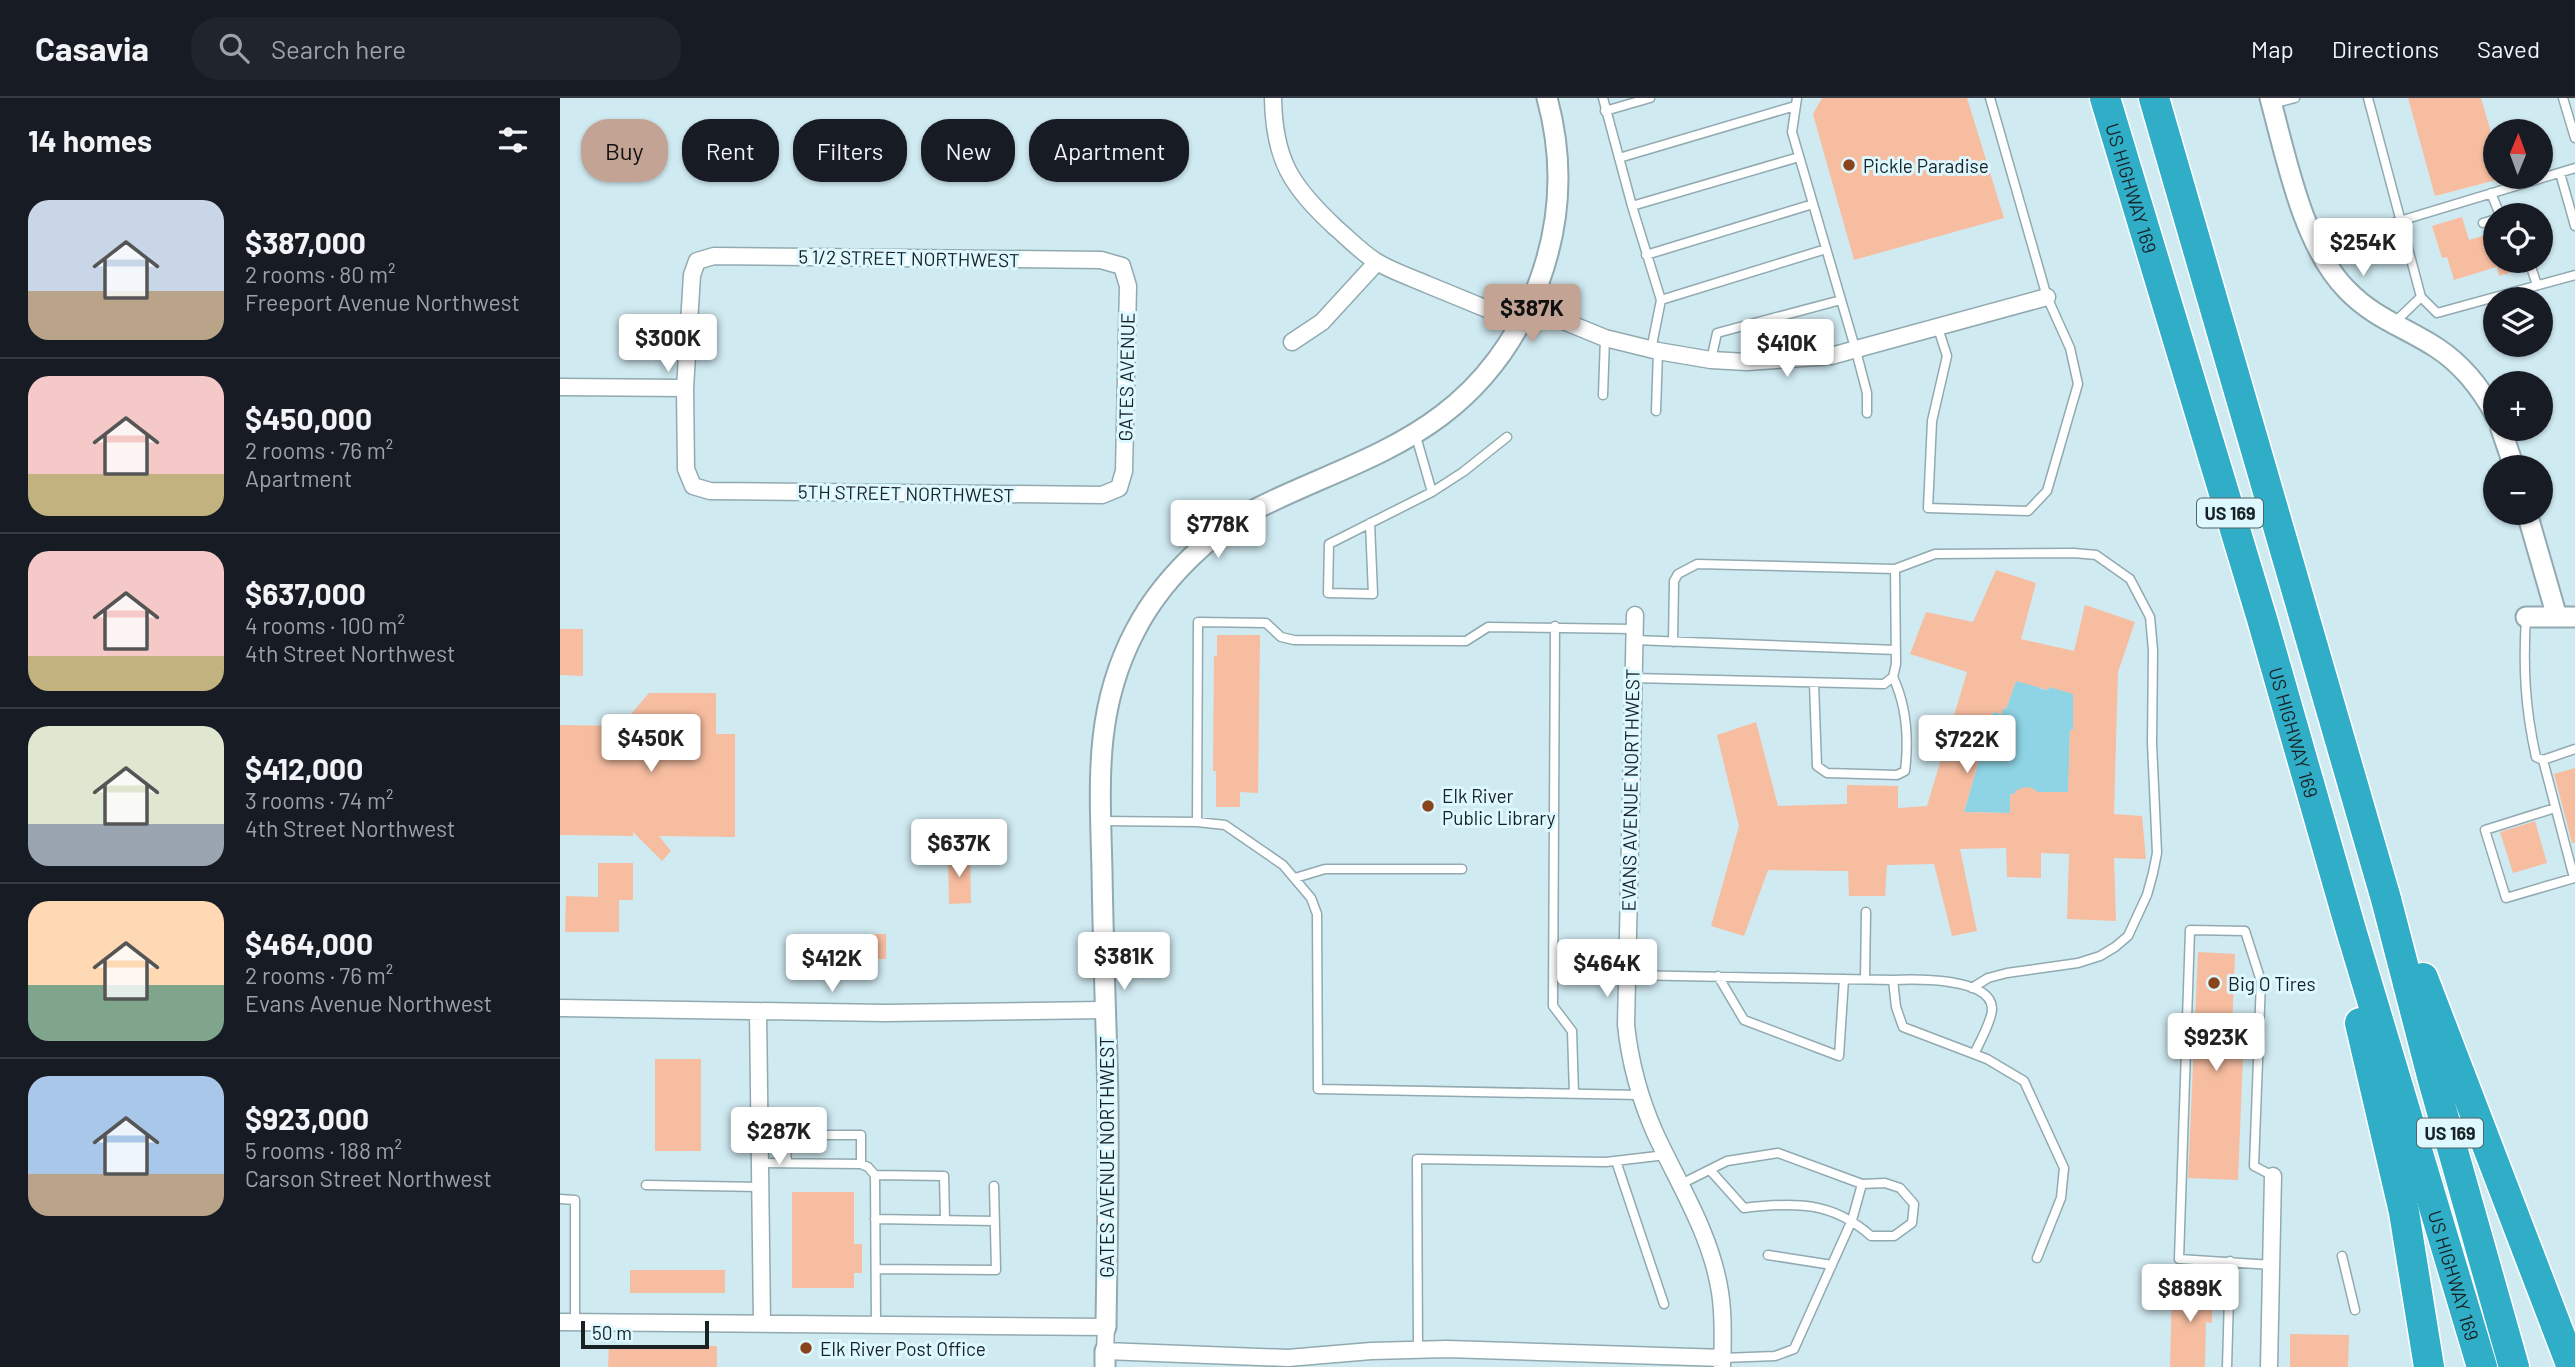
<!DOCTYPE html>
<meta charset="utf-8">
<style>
:root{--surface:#171b24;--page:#20242c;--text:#f1f3f6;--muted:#9ea1a6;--line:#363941;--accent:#c3a494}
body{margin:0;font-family:Barlow,sans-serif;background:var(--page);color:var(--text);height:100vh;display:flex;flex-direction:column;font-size:26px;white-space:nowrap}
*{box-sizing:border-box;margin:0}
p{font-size:23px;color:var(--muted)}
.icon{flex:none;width:38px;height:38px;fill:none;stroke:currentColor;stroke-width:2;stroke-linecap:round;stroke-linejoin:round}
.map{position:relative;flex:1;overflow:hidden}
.drawer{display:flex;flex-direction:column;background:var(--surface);width:560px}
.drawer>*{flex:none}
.hud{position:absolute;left:21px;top:21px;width:665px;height:63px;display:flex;gap:14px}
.needle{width:46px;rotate:1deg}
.tools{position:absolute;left:1923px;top:21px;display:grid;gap:14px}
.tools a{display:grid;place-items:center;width:70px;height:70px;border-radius:50%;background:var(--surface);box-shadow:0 2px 5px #0004;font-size:35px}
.scale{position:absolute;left:21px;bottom:18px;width:128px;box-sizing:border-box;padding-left:7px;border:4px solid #182124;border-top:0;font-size:19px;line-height:24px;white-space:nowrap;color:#182124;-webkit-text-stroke:5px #ddf8ff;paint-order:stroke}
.price{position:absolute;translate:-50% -60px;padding:0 16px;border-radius:7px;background:#fff;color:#222;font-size:23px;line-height:46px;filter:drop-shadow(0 2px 4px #0008)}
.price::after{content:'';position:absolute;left:50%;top:42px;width:21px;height:16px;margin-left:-10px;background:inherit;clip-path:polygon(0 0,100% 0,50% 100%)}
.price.current{background:var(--accent);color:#111}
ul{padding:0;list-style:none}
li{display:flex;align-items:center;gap:21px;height:175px;padding:0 28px}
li+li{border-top:2px solid var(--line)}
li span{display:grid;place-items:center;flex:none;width:196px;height:140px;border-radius:21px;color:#555}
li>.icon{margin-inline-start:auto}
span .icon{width:84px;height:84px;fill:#fffc;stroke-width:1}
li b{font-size:30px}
h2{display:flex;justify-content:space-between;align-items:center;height:84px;padding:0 28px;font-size:30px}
.pill{padding:0 24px;border-radius:28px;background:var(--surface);box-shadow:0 2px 5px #0004;font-size:24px;line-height:63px}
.pill.current{background:var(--accent);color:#111}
header{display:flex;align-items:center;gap:42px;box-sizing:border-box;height:98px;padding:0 35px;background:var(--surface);border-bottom:2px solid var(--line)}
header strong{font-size:33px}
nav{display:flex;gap:38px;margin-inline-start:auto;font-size:24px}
.search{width:490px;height:63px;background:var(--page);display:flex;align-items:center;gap:18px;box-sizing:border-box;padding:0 24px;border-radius:28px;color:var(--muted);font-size:26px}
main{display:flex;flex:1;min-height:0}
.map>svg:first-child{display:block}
</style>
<header>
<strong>Casavia</strong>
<div class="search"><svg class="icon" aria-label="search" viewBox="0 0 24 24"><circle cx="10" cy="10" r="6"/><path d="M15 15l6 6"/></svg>Search here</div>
<nav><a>Map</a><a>Directions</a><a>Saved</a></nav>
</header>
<main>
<section class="drawer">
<h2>14 homes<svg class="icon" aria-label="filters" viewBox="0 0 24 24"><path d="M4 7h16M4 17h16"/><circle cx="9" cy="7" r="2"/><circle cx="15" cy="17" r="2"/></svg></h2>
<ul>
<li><span style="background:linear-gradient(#c9d6e8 65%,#b9a48a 0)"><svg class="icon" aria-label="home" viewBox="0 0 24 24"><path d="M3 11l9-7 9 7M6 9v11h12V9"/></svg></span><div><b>$387,000</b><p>2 rooms · 80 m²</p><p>Freeport Avenue Northwest</p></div></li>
<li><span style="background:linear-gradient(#f6c9c9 70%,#c2b280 0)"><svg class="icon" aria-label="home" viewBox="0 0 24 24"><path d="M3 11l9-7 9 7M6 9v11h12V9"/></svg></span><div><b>$450,000</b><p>2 rooms · 76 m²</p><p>Apartment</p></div></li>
<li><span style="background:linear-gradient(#f6c9c9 75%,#c2b280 0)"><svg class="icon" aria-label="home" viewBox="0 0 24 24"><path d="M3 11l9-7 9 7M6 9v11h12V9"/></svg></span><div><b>$637,000</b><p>4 rooms · 100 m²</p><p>4th Street Northwest</p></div></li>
<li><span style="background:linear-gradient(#dfe7d0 70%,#9aa5b1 0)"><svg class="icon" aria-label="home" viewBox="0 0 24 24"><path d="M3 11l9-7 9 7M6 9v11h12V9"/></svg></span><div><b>$412,000</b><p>3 rooms · 74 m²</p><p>4th Street Northwest</p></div></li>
<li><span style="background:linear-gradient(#ffd9b3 60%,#7fa58c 0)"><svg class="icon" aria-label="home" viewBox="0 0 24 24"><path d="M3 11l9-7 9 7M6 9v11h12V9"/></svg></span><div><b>$464,000</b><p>2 rooms · 76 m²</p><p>Evans Avenue Northwest</p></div></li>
<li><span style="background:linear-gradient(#a9c7e8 70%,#b9a48a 0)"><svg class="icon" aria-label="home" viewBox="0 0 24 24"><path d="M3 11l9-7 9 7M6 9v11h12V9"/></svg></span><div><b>$923,000</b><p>5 rooms · 188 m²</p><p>Carson Street Northwest</p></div></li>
</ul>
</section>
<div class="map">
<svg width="2015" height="1269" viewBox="0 0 2015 1269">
<rect width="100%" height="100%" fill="#d0eaf1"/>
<path fill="#8fd4e5" d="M 1456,583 L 1480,588 L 1479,590 L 1487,592 L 1489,589 L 1517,596 L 1516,632 L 1510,632 L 1508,708 L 1484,694 L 1482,694 L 1481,697 C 1470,690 1466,687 1455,696 L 1450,696 L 1450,715 L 1404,714 L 1433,614 L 1441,616 L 1443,610 L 1446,611 Z"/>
<path fill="#f7bda0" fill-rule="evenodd" d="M 1262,0 L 1407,0 L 1444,120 L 1294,162 L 1253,16 Z
M 1848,0 L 1921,0 L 1936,52 L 1936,82 L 1875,98 Z
M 1902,119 L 1909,142 L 1936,134 L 1936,163 L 1963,163 L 1965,170 L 1939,178 L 1936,165 L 1936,169 L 1894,182 L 1887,159 L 1882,160 L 1872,128 Z
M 1436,472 L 1476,485 L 1461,541 L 1514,553 L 1525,507 L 1575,524 L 1558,574 L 1554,716 L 1582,718 L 1586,761 L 1554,760 L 1556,823 L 1507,821 L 1509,756 L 1481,755 L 1481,780 L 1447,779 L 1446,750 L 1400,751 L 1417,833 L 1392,838 L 1374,766 L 1327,767 L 1325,798 L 1289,798 L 1288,773 L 1208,772 L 1184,838 L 1151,828 L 1179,728 L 1157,637 L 1196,624 L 1218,708 L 1287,706 L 1287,687 L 1338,688 L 1338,710 L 1367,708 L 1407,574 L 1350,556 L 1366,514 L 1413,524 ZM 1456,583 L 1488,592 L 1489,589 L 1513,596 L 1513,632 L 1510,632 L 1508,694 L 1478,694 L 1470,689 L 1462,690 L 1455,693 L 1455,696 L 1450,696 L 1450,715 L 1404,714 L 1433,614 L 1442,616 L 1443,610 L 1446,611 Z
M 0,531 L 23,531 L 23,578 L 0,577 Z
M 657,537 L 700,537 L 698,695 L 680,694 L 680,709 L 656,709 L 656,673 L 653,673 L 654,558 L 657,558 Z
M 89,595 L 156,595 L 156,636 L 175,636 L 175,739 L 99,738 L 111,753 L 102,763 L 73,734 L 73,738 L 0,737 L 0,627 L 61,628 Z
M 2015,670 L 2015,745 L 2012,745 L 1994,676 Z
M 1975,723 L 1987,765 L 1953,775 L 1940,734 Z
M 388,757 L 410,757 L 411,805 L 389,806 Z
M 38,765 L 73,765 L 73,802 L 59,802 L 59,834 L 5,834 L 6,798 L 38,799 Z
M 278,836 L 326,836 L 326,861 L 278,861 Z
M 1638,854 L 1675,856 L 1672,933 L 1684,934 L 1678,1082 L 1628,1080 Z
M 95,961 L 141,961 L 141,1053 L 95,1053 Z
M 232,1094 L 294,1094 L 294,1146 L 302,1146 L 302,1175 L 294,1175 L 294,1190 L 232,1190 Z
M 70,1172 L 165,1172 L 165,1195 L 70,1195 Z
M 1612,1185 L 1652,1186 L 1652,1225 L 1646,1224 L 1645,1269 L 1610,1269 Z
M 1730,1236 L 1789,1237 L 1788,1269 L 1730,1269 Z
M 49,1247 L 157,1248 L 157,1269 L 48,1269 Z"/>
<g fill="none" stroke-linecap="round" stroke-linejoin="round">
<defs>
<path id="service" d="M 1043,0 L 1072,108 L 1101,202
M 1237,0 L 1232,34 L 1296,253 L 1307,295 L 1307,315
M 1808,0 L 1861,199 L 1835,224
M 2003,0 L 2015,40
M 1712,6 L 1735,0
M 1045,13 L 1090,0
M 1059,60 L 1235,8
M 2000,75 L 2015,128
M 1931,95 L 1940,117
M 1072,108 L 1239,59
M 1923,125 L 1936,121
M 1757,148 L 2015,70
M 1086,157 L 1253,106
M 1969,163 L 1977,187
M 1861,199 L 1877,215 L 2015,177
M 1378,230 L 1387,258 L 1372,323 L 1368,410 L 1468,413 L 1487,393 L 1518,286 L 1510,250 L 1487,199 L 1430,0
M 1091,252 L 1101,202 L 1266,151
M 1151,262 L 1157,235 L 1281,202
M 1043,297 L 1045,240
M 1096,313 L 1098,253
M 872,394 L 903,374 L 947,339
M 810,425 L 813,496 L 768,495 L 769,446 L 872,394 L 855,335
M 1966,519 C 1963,569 1965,610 1976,659 L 1983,662 L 2015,651
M 995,528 L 993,908 L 1012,933 L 1014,996
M 1074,531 L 928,529 L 906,543 L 734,542 L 721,539 L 706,525 L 638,524 L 637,724 L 665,727 L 723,767 L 751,800 L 757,816 L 758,991 L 1080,997
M 1074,542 L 1336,552
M 1113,544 L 1114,483 L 1118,476 L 1137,466 L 1335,471 L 1375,456 L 1514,455 L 1536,457 L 1570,481 L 1590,519 L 1593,552 L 1592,645 L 1597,755 L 1593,775 L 1587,797 L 1568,838 L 1555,849 L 1540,858 L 1518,865 L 1447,875 L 1428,880 L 1412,890
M 1073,580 L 1324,586 L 1333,579 L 1336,566 L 1335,471
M 1254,585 L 1257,668 L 1267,675 L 1337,677 L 1345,673 C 1349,640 1347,609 1333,579
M 1983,662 L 2014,780 L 1946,800 L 1925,732 L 1995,710
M 542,723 L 637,724
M 735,780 L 765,771 L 902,771
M 1066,877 L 1333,882 L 1336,909 L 1343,929 L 1427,961 L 1464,983 L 1504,1070 L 1501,1100 L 1477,1160
M 1158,878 L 1184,922 L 1279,958 L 1284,881
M 1305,881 L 1306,814
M 1332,882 C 1354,881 1430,879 1432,910 C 1433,920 1419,946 1414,956
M 1056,1063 L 1104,1206
M 201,1065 L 301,1066 L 308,1069 L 315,1077 L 316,1226
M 227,1065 L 225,1037 L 301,1037 L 301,1066
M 315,1077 L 384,1078 L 385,1122
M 1121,1086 L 1167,1063 L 1218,1055 L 1302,1086 L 1325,1085 L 1340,1090 L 1354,1106 L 1352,1125 L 1334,1138 L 1311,1138 C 1272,1103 1234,1104 1184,1110 L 1150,1072
M 86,1087 L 201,1089
M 0,1101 L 15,1102 L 15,1224
M 315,1121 L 435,1123
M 1208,1157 L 1272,1167
M 1782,1158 L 1795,1212
M 1712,1167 L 1619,1161 L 1630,832 L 1685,833 L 1701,883 L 1694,1068 L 1713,1078
M 316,1171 L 436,1172 L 434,1088
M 858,1252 L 857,1061 L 1046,1064 L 1106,1057
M 1163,1260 L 1215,1258 L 1234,1251 L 1292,1122 L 1302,1086
M 1667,1269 L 1670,1163"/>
<path id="minor" d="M 713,0 C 714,62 731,88 776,130 C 789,141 802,155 817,164 C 832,173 850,179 866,186 C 898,199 929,212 961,225
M 154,158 L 541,162 L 562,168 L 568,188 L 564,373 L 559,390 L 542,397 L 150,393 L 133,388 L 126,371 L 125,290 L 132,177 L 137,163 Z
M 969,209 L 1045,240 L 1098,253 L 1151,262 L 1187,264 L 1271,258 L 1487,199
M 732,244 L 762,224 L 817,164
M 0,289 L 125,290
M 1075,517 L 1066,927 C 1070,964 1080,1001 1095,1035 C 1119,1087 1151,1136 1160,1194 C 1164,1218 1163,1245 1162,1269
M 0,910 L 325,915 L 544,912
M 198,913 L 202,1225
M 0,1224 L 546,1229 L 545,1253 L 728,1260 L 811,1253 L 887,1251 L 1163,1260
M 1709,1269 L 1713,1078"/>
<path id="tertiary" d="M 1710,0 C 1726,59 1743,148 1787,192 C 1815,221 1845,229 1877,250 C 1903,267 1921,290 1936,318
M 1941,331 L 1954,369
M 1967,415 L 1997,519
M 1966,519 L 2015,519
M 546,1229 C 547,1140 550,1050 547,961 C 545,899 543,836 542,773 C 540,687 533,613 575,533 C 592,500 615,473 642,449 C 651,441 660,431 670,425 C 738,385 819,365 882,317 C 927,283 959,237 979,184 C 1001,124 1004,62 987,0
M 545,1269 L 545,1253"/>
<g id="motorway">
<path id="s1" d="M 1545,0 L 1702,521 L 1791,832 L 1922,1269"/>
<path d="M 1594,0 L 1826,801 L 1873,982 L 1954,1269"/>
<path d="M 1863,880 L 2012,1269"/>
<path d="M 1800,925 L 1844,1114 L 1869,1269"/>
</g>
</defs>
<use href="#service" stroke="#91aab0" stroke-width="11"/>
<use href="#minor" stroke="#91aab0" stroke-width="19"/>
<use href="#tertiary" stroke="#91aab0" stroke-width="23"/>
<use href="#motorway" stroke="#fff" stroke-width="33"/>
<use href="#service" stroke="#fff" stroke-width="8"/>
<use href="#minor" stroke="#fff" stroke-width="16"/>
<use href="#tertiary" stroke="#fff" stroke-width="19"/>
<use href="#motorway" stroke="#31aec7" stroke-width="30"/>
</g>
<g fill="#8a441c" stroke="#ddf8ff" stroke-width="2.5">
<circle cx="1289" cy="67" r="7"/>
<circle cx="868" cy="708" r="7"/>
<circle cx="1654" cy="885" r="7"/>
<circle cx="246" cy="1250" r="7"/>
</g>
<g text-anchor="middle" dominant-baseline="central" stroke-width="6" stroke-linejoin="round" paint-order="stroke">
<g fill="#ddf8ff" stroke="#536266" stroke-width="2">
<rect x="1637" y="400.5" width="66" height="29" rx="5"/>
<rect x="1857" y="1020.5" width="66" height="29" rx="5"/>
</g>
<g font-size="18" font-weight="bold" fill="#182124">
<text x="1670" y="415">US 169</text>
<text x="1890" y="1035">US 169</text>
</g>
<g font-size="19" fill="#182124" stroke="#ddf8ff" text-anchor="start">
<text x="1303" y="67">Pickle Paradise</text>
<text x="882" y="697">Elk River<tspan x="882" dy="22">Public Library</tspan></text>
<text x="1668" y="885">Big O Tires</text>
<text x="260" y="1250">Elk River Post Office</text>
</g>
<g font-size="19" fill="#182124" stroke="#ddf8ff">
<text stroke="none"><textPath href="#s1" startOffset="94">US HIGHWAY 169</textPath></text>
<text transform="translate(349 160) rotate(1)">5 1/2 STREET NORTHWEST</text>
<text transform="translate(566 279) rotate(-89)">GATES AVENUE</text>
<text transform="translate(346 395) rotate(1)">5TH STREET NORTHWEST</text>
<text stroke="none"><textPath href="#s1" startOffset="662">US HIGHWAY 169</textPath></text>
<text transform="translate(1070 692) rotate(-89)">EVANS AVENUE NORTHWEST</text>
<text transform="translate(546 1059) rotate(-90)">GATES AVENUE NORTHWEST</text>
<text stroke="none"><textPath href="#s1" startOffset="1228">US HIGHWAY 169</textPath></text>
</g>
</g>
</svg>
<div class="tools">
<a><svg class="needle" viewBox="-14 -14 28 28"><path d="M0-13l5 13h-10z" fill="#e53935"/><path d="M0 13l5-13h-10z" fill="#9ea1a6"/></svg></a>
<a><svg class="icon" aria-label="locate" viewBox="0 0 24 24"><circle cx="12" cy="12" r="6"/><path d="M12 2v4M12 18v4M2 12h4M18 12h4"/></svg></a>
<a><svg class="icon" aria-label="layers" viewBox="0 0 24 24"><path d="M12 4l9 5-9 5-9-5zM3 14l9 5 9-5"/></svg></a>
<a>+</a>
<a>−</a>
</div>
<div class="scale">50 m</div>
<b class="price" style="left:1803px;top:180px">$254K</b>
<b class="price current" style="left:972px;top:246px">$387K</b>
<b class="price" style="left:108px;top:276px">$300K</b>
<b class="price" style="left:1227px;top:281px">$410K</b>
<b class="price" style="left:658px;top:462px">$778K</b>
<b class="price" style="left:91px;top:676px">$450K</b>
<b class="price" style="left:1407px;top:677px">$722K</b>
<b class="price" style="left:399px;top:781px">$637K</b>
<b class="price" style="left:564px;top:894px">$381K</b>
<b class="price" style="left:272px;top:896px">$412K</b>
<b class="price" style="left:1047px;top:901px">$464K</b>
<b class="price" style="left:1656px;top:975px">$923K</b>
<b class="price" style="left:219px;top:1069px">$287K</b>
<b class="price" style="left:1630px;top:1226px">$889K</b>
<div class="hud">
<a class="pill current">Buy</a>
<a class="pill">Rent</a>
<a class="pill">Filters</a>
<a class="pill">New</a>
<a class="pill">Apartment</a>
</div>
</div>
</main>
